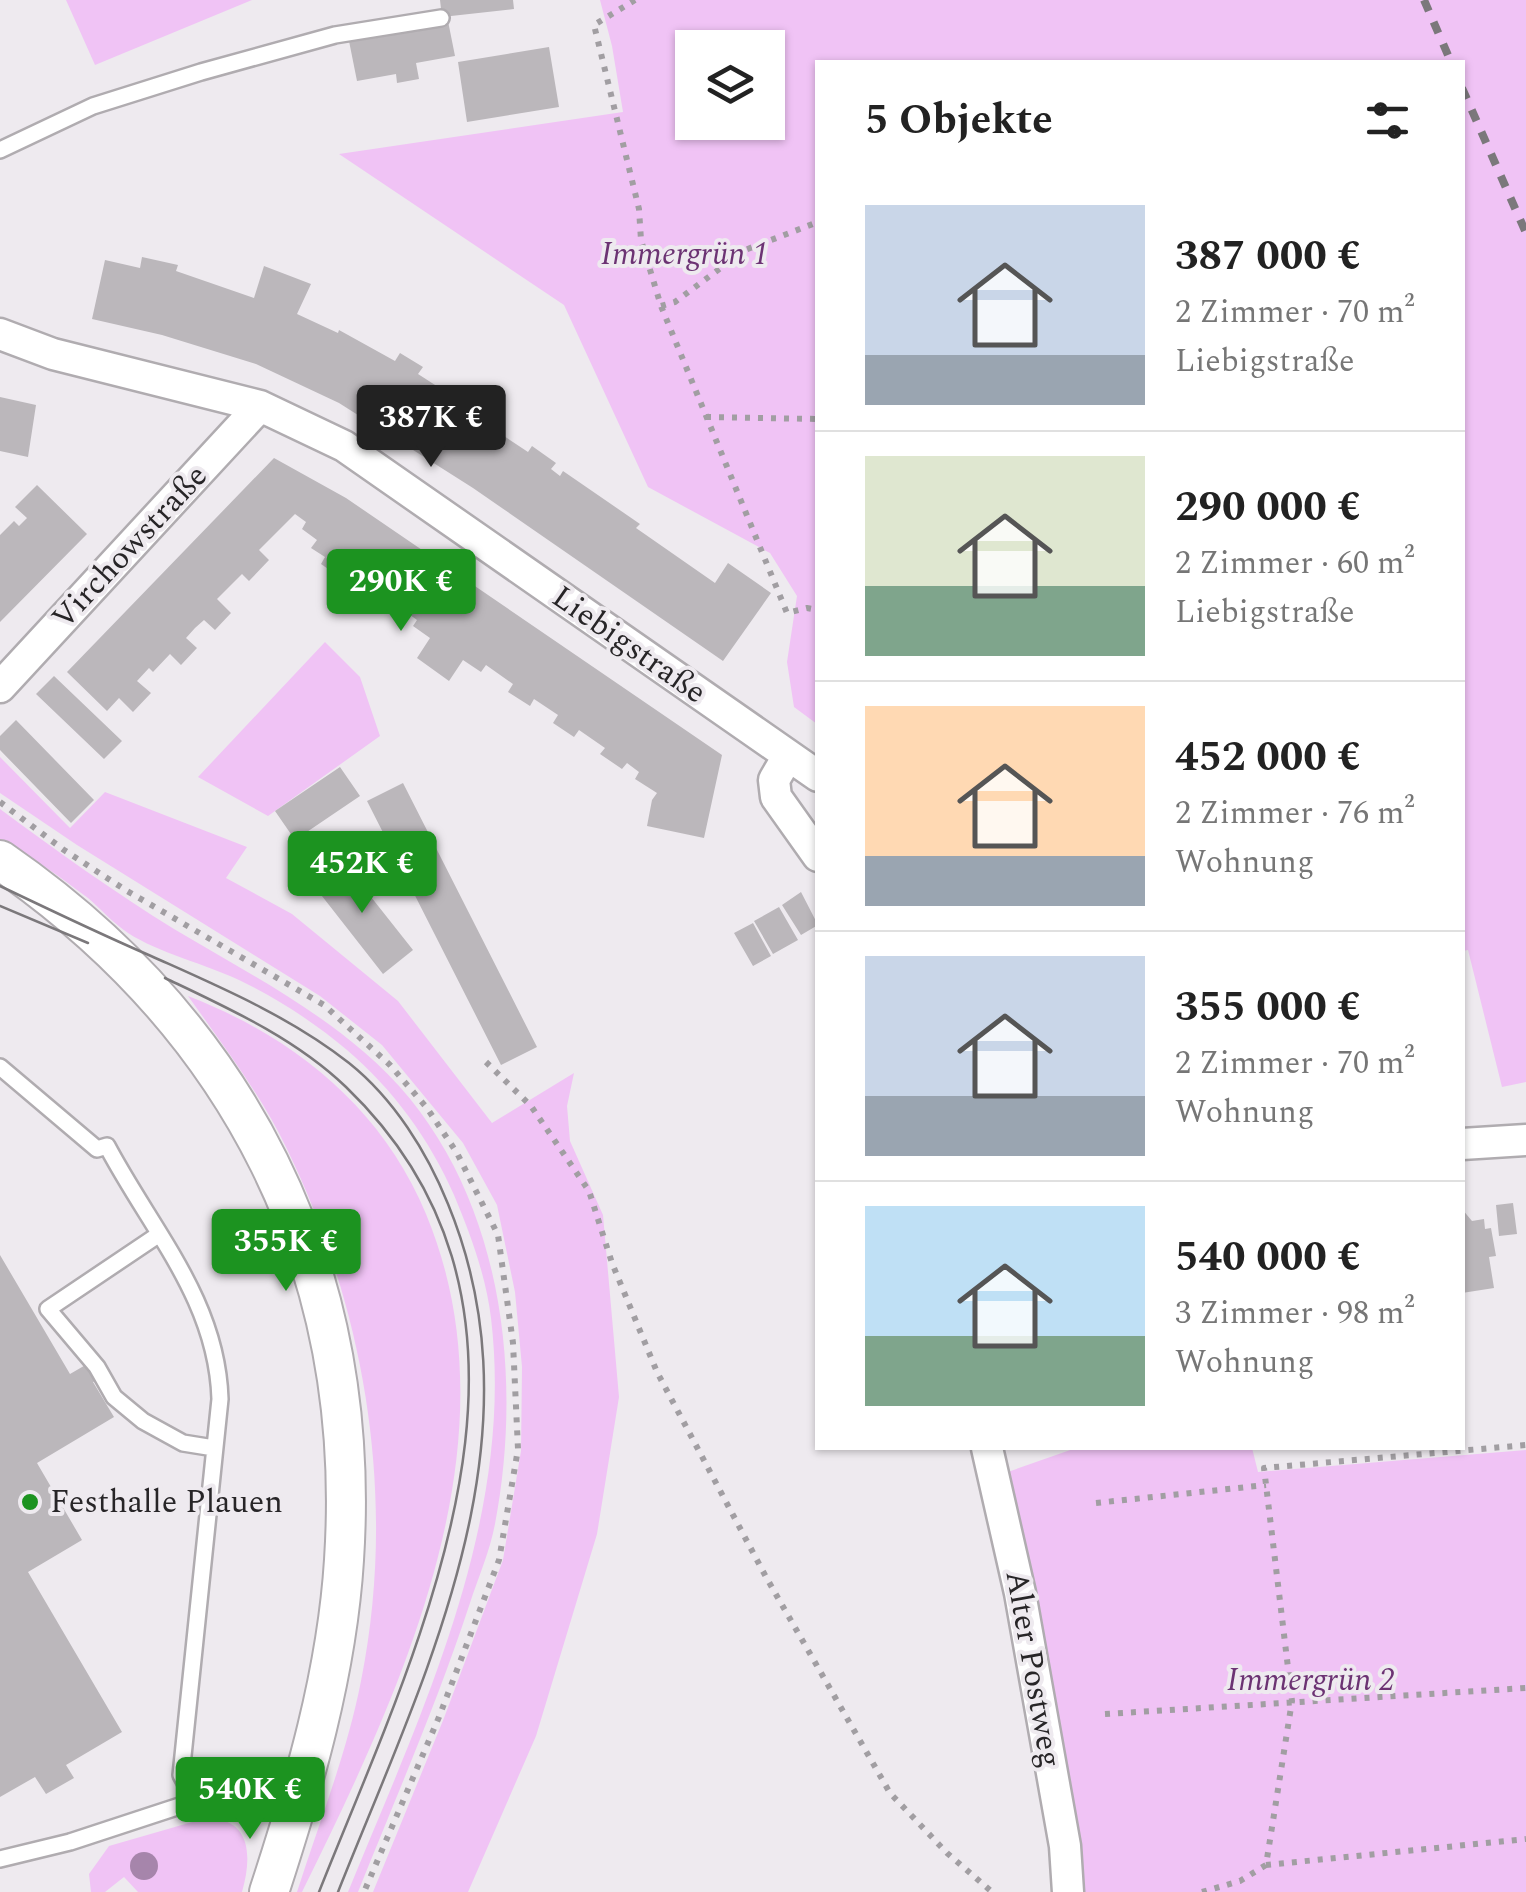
<!DOCTYPE html>
<html lang="de">
<meta charset="utf-8">
<style>
:root{--surface:#fff;--page:#f6f6f6;--text:#222;--muted:#767676;--line:#e0e0e0;--accent:#1c9320}
body{margin:0;font-family:Spectral,serif;background:var(--page);color:var(--text);height:100vh;display:flex;flex-direction:column;font-size:38px;white-space:nowrap}
*{box-sizing:border-box;margin:0}
p{font-size:32px;color:var(--muted)}
.icon{flex:none;width:55px;height:55px;fill:none;stroke:currentColor;stroke-width:2;stroke-linecap:round;stroke-linejoin:round}
.map{position:relative;flex:1;overflow:hidden}
.drawer{position:absolute;left:815px;top:60px;width:650px;height:1390px;display:flex;flex-direction:column;background:var(--surface);border-radius:0px;box-shadow:0 2px 8px #0004}
.drawer>*{flex:none}
.tools{position:absolute;left:675px;top:30px;display:grid;gap:20px}
.tools a{display:grid;place-items:center;width:110px;height:110px;border-radius:0px;background:var(--surface);box-shadow:0 2px 8px #0004;font-size:50px}
.price{position:absolute;translate:-50% -85px;padding:0 22px;border-radius:10px;background:var(--accent);color:#fff;font-size:32px;line-height:65px;filter:drop-shadow(0 2px 5px #0008)}
.price::after{content:'';position:absolute;left:50%;top:60px;width:30px;height:22px;margin-left:-15px;background:inherit;clip-path:polygon(0 0,100% 0,50% 100%)}
.price.on{background:#222;color:#fff}
ul{padding:0;list-style:none}
li{display:flex;align-items:center;gap:30px;height:250px;padding:0 50px}
li+li{border-top:2px solid var(--line)}
li span{display:grid;place-items:center;flex:none;width:280px;height:200px;border-radius:0px;color:#555}
li>.icon{margin-inline-start:auto}
span .icon{width:120px;height:120px;fill:#fffc;stroke-width:1}
li b{font-size:42px}
h2{display:flex;justify-content:space-between;align-items:center;height:120px;padding:0 50px;font-size:42px}
.map>svg:first-child{display:block}
</style>
<div class="map">
<svg width="1526" height="1892" viewBox="0 0 1526 1892">
<rect width="100%" height="100%" fill="#eeeaef"/>
<path fill="#f0c3f5" fill-rule="evenodd" d="M 66,0 L 252,0 L 95,65 Z
M 600,0 L 1526,0 L 1526,1082 L 1502,1087 L 1468,950 L 1463,951 L 1462,62 L 818,62 L 817,724 L 794,707 L 787,662 L 797,596 L 770,553 L 648,487 L 564,305 L 339,154 L 623,112 L 612,46 ZM 692,48 L 768,48 L 768,122 L 692,122 Z
M 325,642 L 360,677 L 380,736 L 268,816 L 198,777 Z
M 0,757 L 70,828 L 105,792 L 247,847 L 226,878 L 292,914 L 398,1001 L 492,1123 L 574,1073 L 567,1106 L 570,1141 L 603,1215 L 619,1397 L 597,1534 L 536,1736 L 468,1892 L 373,1892 L 444,1718 L 503,1560 L 521,1451 L 522,1367 L 515,1292 L 497,1205 L 463,1143 L 382,1045 L 320,996 L 77,845 L 0,793 Z
M 0,809 C 57,851 114,892 174,929 C 239,968 306,1002 364,1052 C 498,1165 526,1361 495,1524 C 490,1551 478,1578 470,1603 C 438,1701 396,1797 358,1892 L 348,1892 C 422,1711 515,1519 491,1318 C 486,1276 470,1233 454,1195 C 430,1140 393,1089 347,1050 C 315,1023 277,998 239,980 C 205,964 159,953 128,933 C 113,923 101,909 88,898 C 60,877 31,856 0,839 Z
M 188,996 C 294,1037 382,1108 426,1214 C 520,1440 402,1689 302,1892 L 297,1892 C 319,1823 347,1753 361,1681 C 397,1501 367,1314 287,1149 C 261,1095 223,1045 188,996 Z
M 1076,1448 L 1252,1448 L 1258,1472 L 1526,1450 L 1526,1892 L 1080,1892 L 1002,1474 Z
M 206,1818 C 252,1818 252,1857 242,1892 L 138,1892 L 124,1877 L 105,1892 L 91,1892 L 89,1874 L 109,1846 Z"/>
<path fill="#bbb7bb" d="M 440,0 L 513,0 L 514,9 L 442,17 Z
M 448,21 L 455,56 L 416,63 L 419,79 L 397,83 L 396,74 L 357,81 L 349,41 Z
M 549,47 L 559,107 L 467,122 L 458,62 Z
M 142,257 L 178,265 L 176,271 L 254,298 L 264,266 L 311,284 L 297,314 L 338,333 L 339,330 L 395,361 L 400,353 L 423,367 L 418,374 L 463,403 L 460,407 L 528,452 L 532,446 L 556,463 L 551,469 L 560,476 L 563,471 L 640,524 L 636,528 L 715,583 L 728,563 L 771,593 L 723,661 L 473,488 L 339,403 L 256,364 L 162,335 L 92,319 L 105,260 L 140,268 Z
M 0,397 L 36,405 L 28,457 L 0,451 Z
M 274,458 L 346,498 L 722,755 L 704,838 L 647,826 L 652,800 L 657,793 L 635,779 L 639,772 L 627,763 L 622,769 L 600,754 L 605,748 L 579,730 L 574,737 L 553,723 L 558,715 L 534,699 L 530,706 L 508,692 L 513,684 L 486,665 L 481,672 L 463,660 L 449,681 L 417,658 L 430,638 L 413,626 L 417,620 L 391,601 L 386,608 L 364,592 L 368,586 L 349,573 L 344,580 L 321,564 L 325,557 L 311,548 L 317,540 L 302,529 L 306,522 L 295,514 L 259,550 L 269,560 L 249,581 L 242,574 L 217,599 L 231,613 L 215,630 L 204,620 L 195,628 L 186,638 L 197,648 L 181,665 L 170,654 L 153,672 L 149,668 L 137,681 L 151,693 L 133,712 L 119,698 L 107,711 L 67,672 Z
M 37,485 L 87,534 L 0,622 L 0,535 L 14,521 L 19,526 L 27,518 L 15,507 Z
M 54,676 L 122,741 L 104,759 L 36,694 Z
M 16,720 L 94,800 L 71,823 L 0,750 L 0,736 Z
M 340,767 L 360,796 L 295,840 L 275,811 Z
M 403,783 L 537,1047 L 501,1065 L 367,801 Z
M 341,859 L 413,950 L 383,974 L 311,882 Z
M 801,892 L 818,925 L 801,935 L 782,905 Z
M 779,907 L 798,940 L 773,954 L 754,921 Z
M 753,923 L 771,956 L 753,966 L 734,933 Z
M 1513,1203 L 1517,1234 L 1499,1236 L 1496,1205 Z
M 1462,1209 L 1472,1221 L 1484,1219 L 1485,1229 L 1491,1228 L 1496,1256 L 1489,1257 L 1494,1288 L 1462,1293 Z
M 0,1255 L 70,1374 L 89,1363 L 98,1380 L 93,1382 L 114,1417 L 37,1463 L 82,1540 L 28,1572 L 122,1732 L 66,1765 L 74,1778 L 46,1794 L 35,1777 L 0,1797 Z"/>
<g fill="none" stroke-linecap="round" stroke-linejoin="round">
<defs>
<path id="service" d="M 0,150 L 93,106 L 201,72 L 335,35 L 441,18
M 0,1067 L 97,1149 L 107,1146 C 152,1231 217,1300 220,1399 L 181,1775 L 195,1801
M 158,1235 L 48,1309 L 97,1367 L 114,1397 L 143,1421 L 183,1443 L 214,1448
M 0,1859 L 70,1842 L 195,1801 L 235,1803 L 291,1812"/>
<path id="minor" d="M 0,334 L 53,354 L 260,406 L 344,446 L 818,776
M 0,687 L 260,406
M 788,756 L 774,780 L 776,797 L 818,856
M 1462,1144 L 1526,1140
M 987,1448 L 1020,1593 L 1065,1846 L 1068,1892"/>
<path id="tertiary" d="M 0,860 C 240,1026 363,1268 344,1560 C 337,1673 304,1785 269,1892"/>
</defs>
<use href="#service" stroke="#b0acb0" stroke-width="20"/>
<use href="#minor" stroke="#b0acb0" stroke-width="35"/>
<use href="#tertiary" stroke="#b0acb0" stroke-width="42"/>
<path stroke="#a19ea2" stroke-width="6" stroke-dasharray="5 8" stroke-linecap="butt" d="M 635,0 L 594,25 L 639,209 L 641,240 L 661,306 L 787,613 L 807,608 L 818,610
M 661,306 L 675,302 L 745,250 L 818,222
M 706,417 L 818,419
M 0,802 L 64,850 L 127,891 L 324,1005 L 390,1065 L 427,1108 L 457,1153 L 498,1235 L 513,1343 L 518,1449 L 499,1560 L 439,1717 L 364,1892
M 486,1062 L 531,1106 L 589,1191 L 612,1263 L 657,1372 L 766,1577 L 890,1793 L 947,1853 L 992,1892
M 1096,1503 L 1266,1485
M 1105,1714 L 1526,1688
M 1266,1865 L 1526,1839
M 1202,1892 L 1240,1881 L 1266,1865 L 1292,1701 L 1264,1468 L 1526,1445"/>
<use href="#service" stroke="#fff" stroke-width="15"/>
<use href="#minor" stroke="#fff" stroke-width="30"/>
<use href="#tertiary" stroke="#fff" stroke-width="38"/>
<path stroke="#7b787b" stroke-width="2.5" d="M 0,886 C 50,910 100,934 151,956 C 220,987 289,1016 349,1063 C 394,1099 427,1152 448,1204 C 545,1440 425,1673 338,1892
M 0,906 L 88,943
M 165,978 C 228,1008 295,1038 346,1087 C 585,1317 419,1640 319,1892"/>
<path stroke="#7b787b" stroke-width="8" stroke-dasharray="12 12" stroke-linecap="butt" d="M 1424,0 L 1451,62
M 1462,88 L 1526,233"/>
</g>
<circle fill="#a685ab" cx="144" cy="1866" r="14"/>
<circle fill="#1c9320" stroke="#eeeaef" stroke-width="4" cx="30" cy="1502" r="10"/>
<g text-anchor="middle" dominant-baseline="central" stroke-width="8" stroke-linejoin="round" paint-order="stroke">
<g font-size="32" font-style="italic" fill="#6c3373" stroke="#eeeaef">
<text x="685" y="254">Immergrün 1</text>
<text x="1311" y="1680">Immergrün 2</text>
</g>
<g font-size="32" fill="#272527" stroke="#eeeaef">
<text transform="translate(130 547) rotate(-47)">Virchowstraße</text>
<text transform="translate(629 645) rotate(35)">Liebigstraße</text>
<text transform="translate(1033 1669) rotate(80)">Alter Postweg</text>
</g>
<g font-size="32" fill="#272527" stroke="#eeeaef" text-anchor="start">
<text x="50" y="1502">Festhalle Plauen</text>
</g>
</g>
</svg>
<div class="tools">
<a><svg class="icon" aria-label="layers" viewBox="0 0 24 24"><path d="M12 4l9 5-9 5-9-5zM3 14l9 5 9-5"/></svg></a>
</div>
<b class="price on" style="left:431px;top:470px">387K €</b>
<b class="price" style="left:401px;top:634px">290K €</b>
<b class="price" style="left:362px;top:916px">452K €</b>
<b class="price" style="left:286px;top:1294px">355K €</b>
<b class="price" style="left:250px;top:1842px">540K €</b>
<section class="drawer">
<h2>5 Objekte<svg class="icon" aria-label="filters" viewBox="0 0 24 24"><path d="M4 7h16M4 17h16"/><circle cx="9" cy="7" r="2"/><circle cx="15" cy="17" r="2"/></svg></h2>
<ul>
<li><span style="background:linear-gradient(#c9d6e8 75%,#9aa5b1 0)"><svg class="icon" aria-label="home" viewBox="0 0 24 24"><path d="M3 11l9-7 9 7M6 9v11h12V9"/></svg></span><div><b>387 000 €</b><p>2 Zimmer · 70 m²</p><p>Liebigstraße</p></div></li>
<li><span style="background:linear-gradient(#dfe7d0 65%,#7fa58c 0)"><svg class="icon" aria-label="home" viewBox="0 0 24 24"><path d="M3 11l9-7 9 7M6 9v11h12V9"/></svg></span><div><b>290 000 €</b><p>2 Zimmer · 60 m²</p><p>Liebigstraße</p></div></li>
<li><span style="background:linear-gradient(#ffd9b3 75%,#9aa5b1 0)"><svg class="icon" aria-label="home" viewBox="0 0 24 24"><path d="M3 11l9-7 9 7M6 9v11h12V9"/></svg></span><div><b>452 000 €</b><p>2 Zimmer · 76 m²</p><p>Wohnung</p></div></li>
<li><span style="background:linear-gradient(#c9d6e8 70%,#9aa5b1 0)"><svg class="icon" aria-label="home" viewBox="0 0 24 24"><path d="M3 11l9-7 9 7M6 9v11h12V9"/></svg></span><div><b>355 000 €</b><p>2 Zimmer · 70 m²</p><p>Wohnung</p></div></li>
<li><span style="background:linear-gradient(#bfe0f5 65%,#7fa58c 0)"><svg class="icon" aria-label="home" viewBox="0 0 24 24"><path d="M3 11l9-7 9 7M6 9v11h12V9"/></svg></span><div><b>540 000 €</b><p>3 Zimmer · 98 m²</p><p>Wohnung</p></div></li>
</ul>
</section>
</div>
